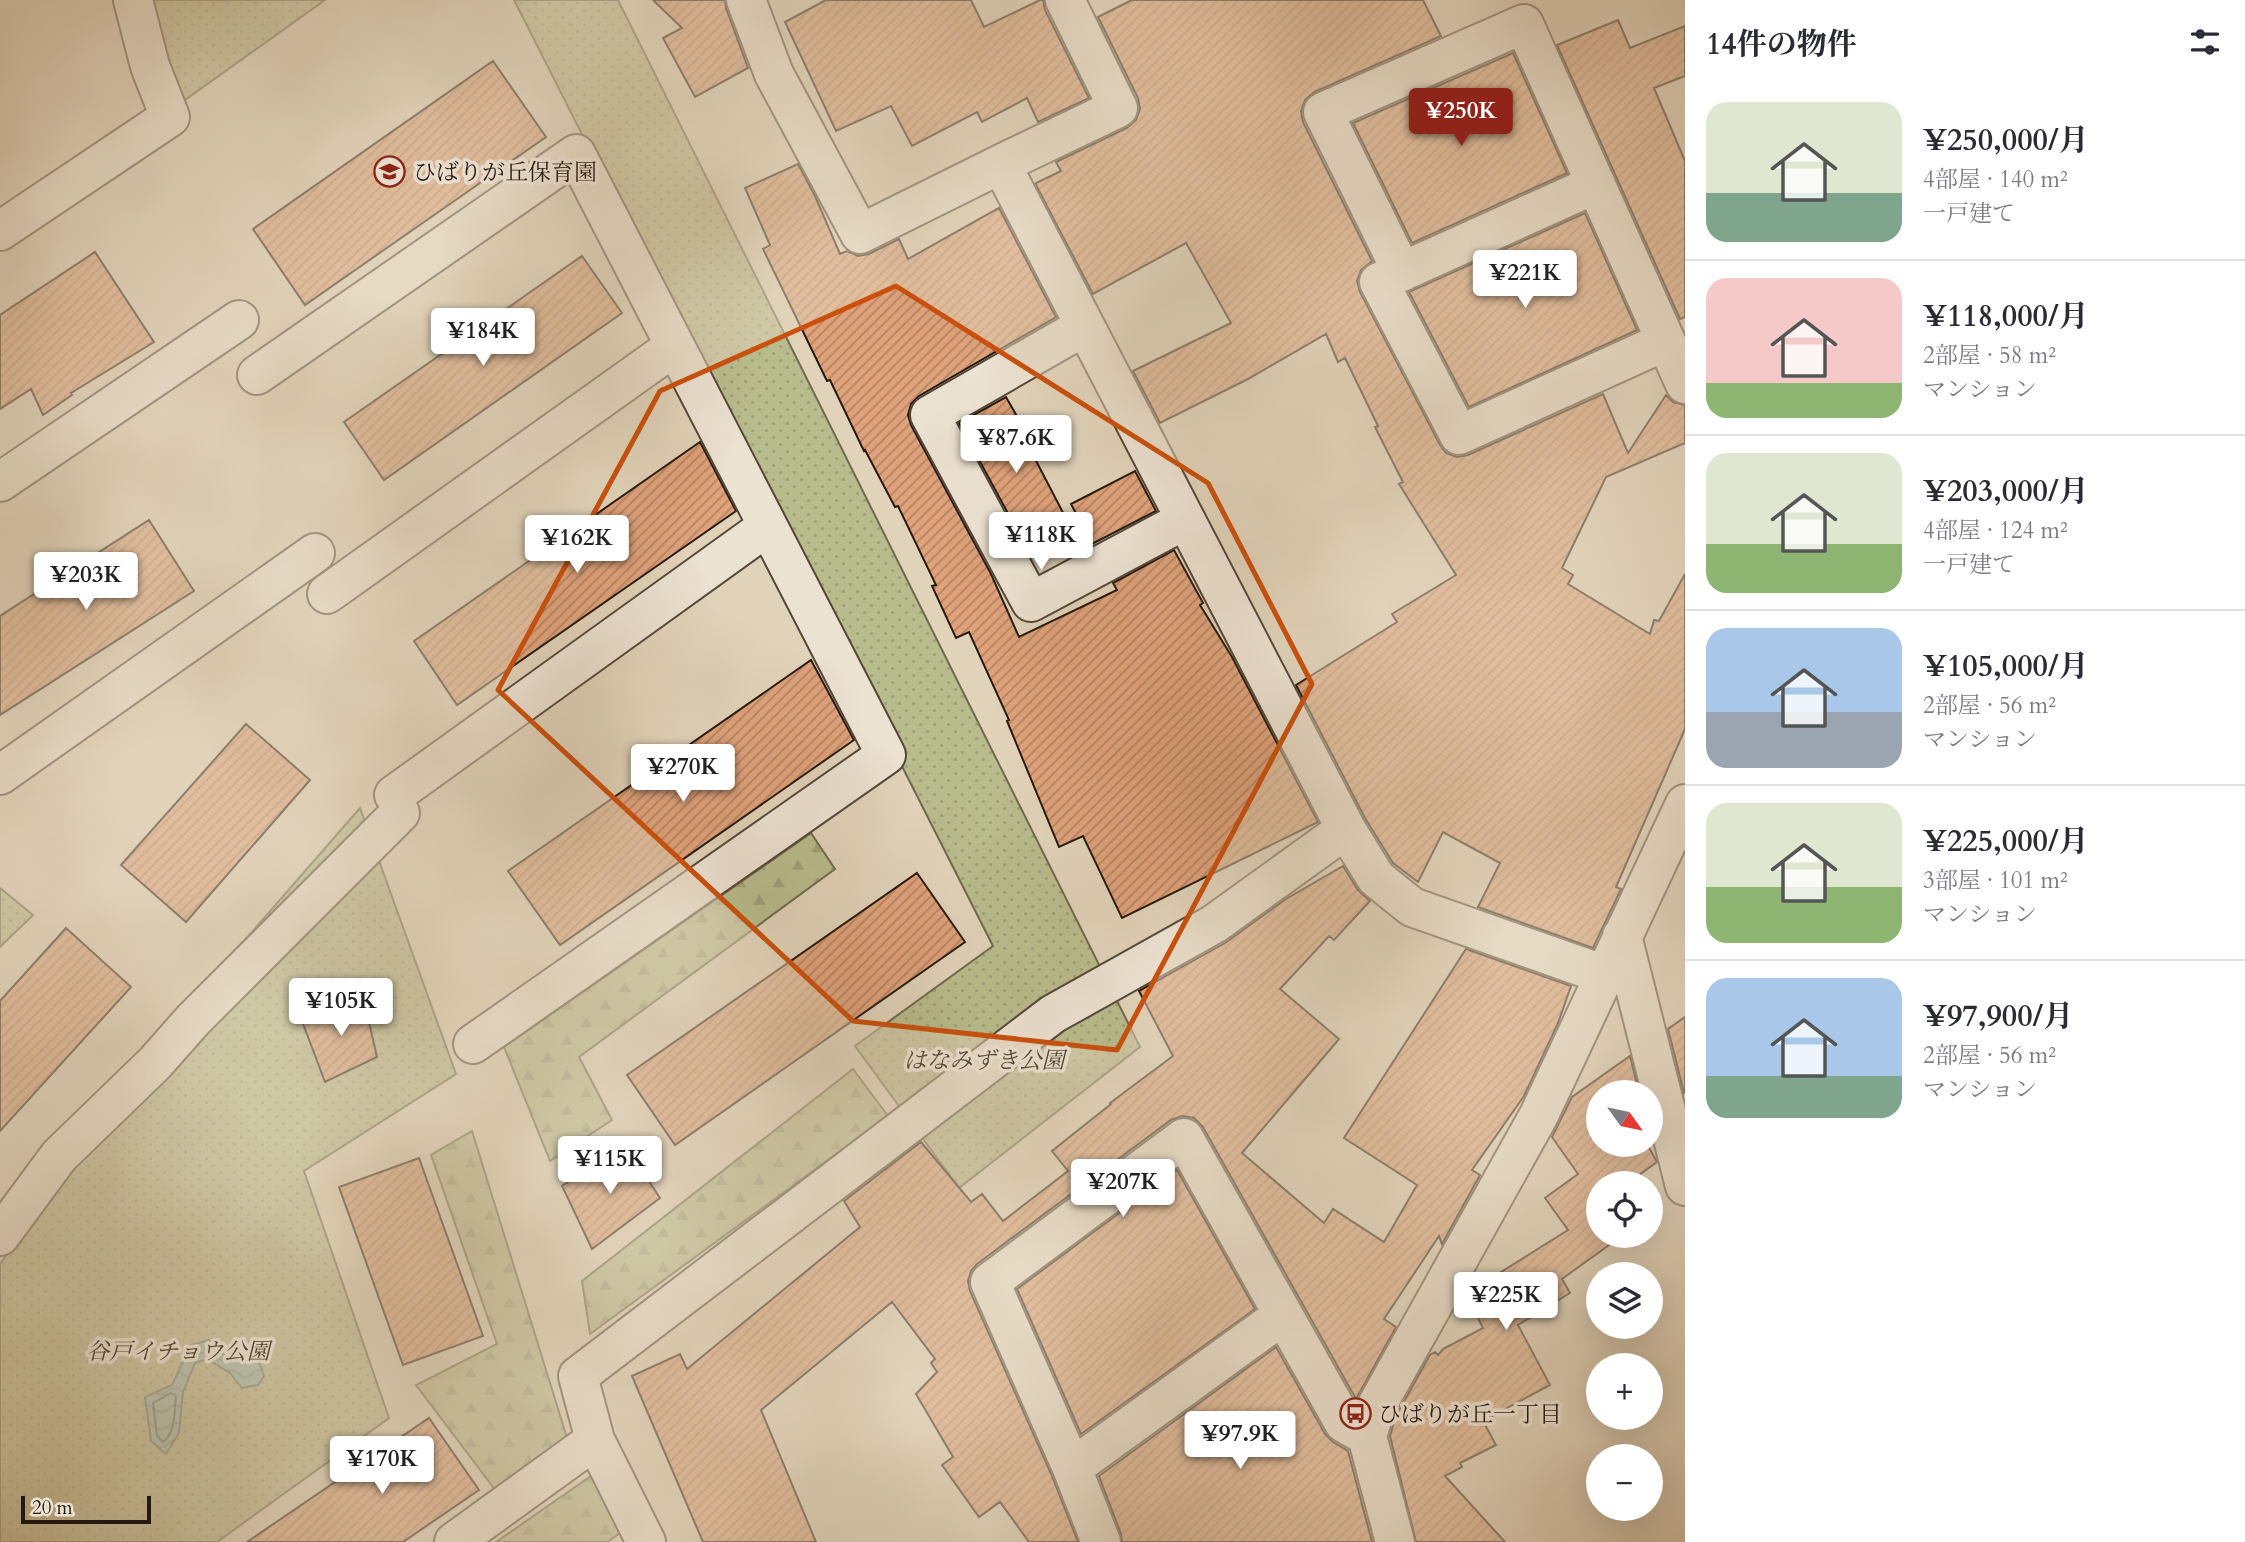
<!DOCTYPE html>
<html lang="ja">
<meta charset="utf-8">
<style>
:root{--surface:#fff;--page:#f7f7f7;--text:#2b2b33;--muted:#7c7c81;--line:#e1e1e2;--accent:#8f2418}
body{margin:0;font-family:Cardo,"Noto Serif JP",serif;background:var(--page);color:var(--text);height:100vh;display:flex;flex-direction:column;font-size:26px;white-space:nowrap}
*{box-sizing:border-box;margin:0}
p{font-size:23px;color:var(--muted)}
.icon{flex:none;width:38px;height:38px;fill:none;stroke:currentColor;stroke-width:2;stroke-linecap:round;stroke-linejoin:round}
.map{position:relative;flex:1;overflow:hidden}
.panel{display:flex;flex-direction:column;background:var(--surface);width:560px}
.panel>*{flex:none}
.needle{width:46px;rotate:123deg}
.fabs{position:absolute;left:1586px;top:1080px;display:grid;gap:14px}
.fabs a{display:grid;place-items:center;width:77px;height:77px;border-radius:50%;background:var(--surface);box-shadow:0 7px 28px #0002;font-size:35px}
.scale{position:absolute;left:21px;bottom:18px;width:130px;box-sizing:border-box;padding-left:7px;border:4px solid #261a10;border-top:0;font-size:19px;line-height:24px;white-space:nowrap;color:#261a10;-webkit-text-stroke:5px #ece2d2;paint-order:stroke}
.price{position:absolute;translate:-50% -60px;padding:0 16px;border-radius:7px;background:#fff;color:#222;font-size:23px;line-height:46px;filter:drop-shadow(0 2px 4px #0008)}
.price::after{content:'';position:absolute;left:50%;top:42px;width:21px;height:16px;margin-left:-10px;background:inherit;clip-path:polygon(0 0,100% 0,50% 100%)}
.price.current{background:var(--accent);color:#fff}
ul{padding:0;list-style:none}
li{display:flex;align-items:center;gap:21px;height:175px;padding:0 21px}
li+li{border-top:2px solid var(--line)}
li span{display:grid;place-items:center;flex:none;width:196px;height:140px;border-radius:21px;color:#555}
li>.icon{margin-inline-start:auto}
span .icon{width:84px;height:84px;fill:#fffc;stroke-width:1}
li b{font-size:30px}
h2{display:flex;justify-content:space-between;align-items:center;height:84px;padding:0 21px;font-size:30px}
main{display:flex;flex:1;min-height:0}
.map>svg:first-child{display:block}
</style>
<main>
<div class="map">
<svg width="1685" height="1542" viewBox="0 0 1685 1542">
<defs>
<pattern id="forest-firs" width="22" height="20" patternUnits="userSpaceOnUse" patternTransform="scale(1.75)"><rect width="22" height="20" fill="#b8bb8c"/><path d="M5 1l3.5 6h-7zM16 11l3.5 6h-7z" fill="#9ea078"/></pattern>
<pattern id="park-dots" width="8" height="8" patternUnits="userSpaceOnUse" patternTransform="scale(1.75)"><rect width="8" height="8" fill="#b8bb8c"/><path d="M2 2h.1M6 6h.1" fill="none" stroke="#9ea078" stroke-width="1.8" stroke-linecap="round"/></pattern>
<pattern id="water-waves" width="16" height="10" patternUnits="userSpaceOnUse" patternTransform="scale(1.75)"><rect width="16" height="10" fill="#94b8ae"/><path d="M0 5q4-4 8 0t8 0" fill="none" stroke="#79958c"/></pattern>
<pattern id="building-hatch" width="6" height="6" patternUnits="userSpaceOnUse" patternTransform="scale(1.75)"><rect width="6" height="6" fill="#dfa27b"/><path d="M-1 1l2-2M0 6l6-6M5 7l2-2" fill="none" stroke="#b58363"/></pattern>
</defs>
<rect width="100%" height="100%" fill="#e1d3ba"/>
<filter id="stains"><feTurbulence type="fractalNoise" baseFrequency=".00286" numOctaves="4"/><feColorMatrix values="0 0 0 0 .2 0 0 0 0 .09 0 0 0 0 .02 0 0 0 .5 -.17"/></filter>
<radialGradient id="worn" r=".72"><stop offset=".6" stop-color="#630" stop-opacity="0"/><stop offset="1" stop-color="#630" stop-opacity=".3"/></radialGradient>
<path fill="url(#forest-firs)" stroke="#6f6a4e" stroke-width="2" d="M 811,833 L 835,869 L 579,1057 L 612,1120 L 550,1161 L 504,1047 Z
M 853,1069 L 888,1116 L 590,1334 L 582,1281 Z
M 472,1131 L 568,1441 L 496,1491 L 416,1385 L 497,1344 L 431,1155 Z
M 591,1476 L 620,1533 L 607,1542 L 496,1542 Z"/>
<path fill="url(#park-dots)" stroke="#6f6a4e" stroke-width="2" d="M 139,0 L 325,0 L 168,112 Z
M 514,0 L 618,0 L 1140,1047 L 959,1188 L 855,1046 L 993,946 Z
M 360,808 L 456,1074 L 304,1171 L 389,1418 L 217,1542 L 0,1542 L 0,1264 L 163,1034 Z
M 0,888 L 33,915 L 0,947 Z"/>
<path fill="url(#water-waves)" stroke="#68796f" stroke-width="2" d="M 209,1340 C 225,1360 234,1363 258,1359 L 264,1376 L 258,1385 L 242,1388 L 230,1373 L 207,1359 L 195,1363 L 183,1392 L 179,1433 L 166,1454 L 151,1441 L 145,1397 L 172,1385 L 191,1345 Z"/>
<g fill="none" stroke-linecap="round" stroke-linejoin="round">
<path stroke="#5d695f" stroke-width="2" d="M 171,1393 L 176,1396 C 174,1412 176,1432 163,1442 L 157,1436 L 153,1403 Z"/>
</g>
<path fill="url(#building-hatch)" stroke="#261a10" stroke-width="2" d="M 653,0 L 725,0 L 726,8 L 748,68 L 695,97 L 663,38 L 682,28 Z
M 826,0 L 971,0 L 984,27 L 1040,0 L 1043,0 L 1045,10 L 1089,98 L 1038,122 L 1027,98 L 982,122 L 977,112 L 912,146 L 891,106 L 836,131 L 785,22 Z
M 1132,0 L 1423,0 L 1441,36 L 1314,92 L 1305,100 L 1301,111 L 1303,122 L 1372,261 L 1361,270 L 1357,281 L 1360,292 L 1440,445 L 1446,453 L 1457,457 L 1468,455 L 1603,394 L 1628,453 L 1666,395 L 1673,402 L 1685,405 L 1685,443 L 1606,477 L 1562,568 L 1573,575 L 1568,584 L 1650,634 L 1654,620 L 1659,621 L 1685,574 L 1685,729 L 1616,887 L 1621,889 L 1593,948 L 1478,907 L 1500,863 L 1443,832 L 1418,882 L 1393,863 L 1365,818 L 1296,685 L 1397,622 L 1392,614 L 1456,575 L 1399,484 L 1403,482 L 1375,427 L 1378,426 L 1345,358 L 1338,362 L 1326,334 L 1248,379 L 1160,423 L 1133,371 L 1231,323 L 1186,243 L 1093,294 L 1037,187 L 1036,183 L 1061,171 L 1056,162 L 1127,128 L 1136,120 L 1140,109 L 1138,98 L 1098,17 Z
M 1618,20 L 1630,48 L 1685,26 L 1685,76 L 1654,88 L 1685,161 L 1685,317 L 1680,319 L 1557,45 Z
M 1513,53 L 1567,173 L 1412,243 L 1353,123 Z
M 493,61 L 546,137 L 305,305 L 253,229 Z
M 798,164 L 815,196 L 840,254 L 847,251 L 858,256 L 869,254 L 899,239 L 908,259 L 999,208 L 1056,317 L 919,396 L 911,404 L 908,415 L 911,425 L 991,574 L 1019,637 L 1117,590 L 1113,583 L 1174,550 L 1203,603 L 1200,605 L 1232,657 L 1318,822 L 1122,918 L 1083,836 L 1059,847 L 1007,721 L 1009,720 L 969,632 L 956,638 L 932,586 L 936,585 L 898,506 L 895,507 L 865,450 L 864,451 L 830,380 L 827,381 L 763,249 L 770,245 L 745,188 Z
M 1585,213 L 1637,330 L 1469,407 L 1409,292 Z
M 95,252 L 154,342 L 71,393 L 72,395 L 43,415 L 31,389 L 0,409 L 0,315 Z
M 582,256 L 622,313 L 384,480 L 344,422 Z
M 1006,397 L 1035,448 L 1031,451 L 1073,532 L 1030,554 L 959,423 Z
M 700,442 L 736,511 L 457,705 L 414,641 Z
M 1135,471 L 1156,511 L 1092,544 L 1071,504 Z
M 149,520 L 194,591 L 0,715 L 0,616 Z
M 811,660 L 854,740 L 560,945 L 508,871 Z
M 246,724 L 310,780 L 186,922 L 121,865 Z
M 1343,866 L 1358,890 L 1370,901 L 1334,940 L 1329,936 L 1280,989 L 1339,1039 L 1242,1153 L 1324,1223 L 1333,1209 L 1384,1242 L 1417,1185 L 1344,1138 L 1466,949 L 1571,986 L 1558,1023 L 1524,1096 L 1472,1170 L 1480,1175 L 1442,1244 L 1439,1236 L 1384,1319 L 1396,1327 L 1356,1399 L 1203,1127 L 1194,1118 L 1182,1116 L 1171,1120 L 977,1264 L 971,1271 L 968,1281 L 970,1291 L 1052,1476 L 1078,1542 L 1029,1542 L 1000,1502 L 979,1517 L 942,1465 L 953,1457 L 916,1394 L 937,1372 L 931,1363 L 935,1359 L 892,1302 L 761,1410 L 816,1542 L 703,1542 L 632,1376 L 680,1354 L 687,1369 L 860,1227 L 844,1201 L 921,1142 L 971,1202 L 982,1194 L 1003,1221 L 1068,1171 L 1052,1151 L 1111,1104 L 1110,1103 L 1173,1056 L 1139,991 L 1225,943 L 1286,899 Z
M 917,873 L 965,942 L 675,1145 L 627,1075 Z
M 66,928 L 131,987 L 0,1131 L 0,1001 Z
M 363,996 L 377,1057 L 325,1082 L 302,1021 Z
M 1685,1017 L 1685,1093 L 1684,1093 L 1668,1029 Z
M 1630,1056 L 1639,1092 L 1598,1092 L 1598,1144 L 1647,1144 L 1657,1162 L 1628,1183 L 1598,1183 L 1598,1204 L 1593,1208 L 1598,1214 L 1598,1236 L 1613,1236 L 1616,1240 L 1562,1279 L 1570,1293 L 1518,1325 L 1550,1385 L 1483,1421 L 1496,1445 L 1460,1463 L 1462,1467 L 1445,1476 L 1505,1542 L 1416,1542 L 1390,1436 L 1396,1416 L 1430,1355 L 1435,1352 L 1438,1355 L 1443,1349 L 1483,1328 L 1466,1294 L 1568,1230 L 1545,1198 L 1578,1174 L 1552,1137 L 1572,1097 Z
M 626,1146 L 660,1198 L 592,1249 L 562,1186 Z
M 419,1158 L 483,1336 L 403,1365 L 339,1187 Z
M 1177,1170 L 1255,1309 L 1081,1434 L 1017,1289 Z
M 1276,1347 L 1325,1434 L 1333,1442 L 1348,1451 L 1372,1542 L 1122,1542 L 1121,1534 L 1099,1476 Z
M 429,1418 L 479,1490 L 403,1542 L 247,1542 Z"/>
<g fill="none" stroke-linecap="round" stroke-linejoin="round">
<defs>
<path id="minor" d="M 746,0 L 774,74 L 860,234 L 1001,164
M 1065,0 L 1118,108 L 1001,164 L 1346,829 L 1376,878 L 1412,907 L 1605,975
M 1596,184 L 1379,282 L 1459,435 L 1666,341
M 0,231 L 170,117 L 150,66 L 133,0
M 1402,272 L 1323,112 L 1524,24 L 1685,384
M 1085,326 L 930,415 L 1031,602 L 1185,520
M 257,375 L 576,154 L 886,755 L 473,1044
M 0,482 L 239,320
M 327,594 L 675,346
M 0,775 L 315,553
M 394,795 L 768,526
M 1622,936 L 1685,1186
M 0,1236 L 59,1156 L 155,1063 L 193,1020 L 400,813
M 1072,1468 L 1283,1315
M 454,1542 L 595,1440
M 646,1542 L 595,1440 L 578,1376 L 1053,1014 L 1214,924 L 1346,829
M 1101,1542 L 1072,1468 L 990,1282 L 1184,1138 L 1344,1423 L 1367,1436
M 1395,1542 L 1367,1436 L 1376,1407 L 1539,1115 L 1685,804"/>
</defs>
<use href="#minor" stroke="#55483a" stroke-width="42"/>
<use href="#minor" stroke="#ece2d2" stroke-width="38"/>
</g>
<path d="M0 0H1685V1542H0ZM 896,286 L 1208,483 L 1312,684 L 1117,1050 L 853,1021 L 498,690 L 660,391 Z" fill="#e1d3ba" fill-opacity=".55" fill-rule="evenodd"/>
<path fill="none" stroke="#cb500d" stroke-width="5" stroke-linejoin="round" d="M 896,286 L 1208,483 L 1312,684 L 1117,1050 L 853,1021 L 498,690 L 660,391 Z"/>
<defs>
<symbol id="school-ring" viewBox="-11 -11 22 22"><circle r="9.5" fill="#ece2d2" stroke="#8f2418" stroke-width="1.5"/><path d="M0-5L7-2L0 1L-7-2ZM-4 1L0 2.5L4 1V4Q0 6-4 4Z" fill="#8f2418"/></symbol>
<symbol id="bus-ring" viewBox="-11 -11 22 22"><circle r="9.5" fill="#ece2d2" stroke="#8f2418" stroke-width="1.5"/><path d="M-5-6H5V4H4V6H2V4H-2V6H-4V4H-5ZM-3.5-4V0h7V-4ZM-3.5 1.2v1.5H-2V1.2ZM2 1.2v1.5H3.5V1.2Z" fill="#8f2418"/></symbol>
</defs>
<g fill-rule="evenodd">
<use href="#school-ring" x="372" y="154" width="35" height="35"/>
<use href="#bus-ring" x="1338" y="1396" width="35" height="35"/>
</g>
<g text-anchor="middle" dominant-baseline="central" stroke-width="7" stroke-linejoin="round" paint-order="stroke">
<g font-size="23" fill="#261a10" stroke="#ece2d2" text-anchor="start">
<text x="413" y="172">ひばりが丘保育園</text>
<text x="1378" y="1414">ひばりが丘一丁目</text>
</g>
<g font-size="23" font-style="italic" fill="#524a35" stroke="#ece2d2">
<text x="984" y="1060">はなみずき公園</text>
<text x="178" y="1351">谷戸イチョウ公園</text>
</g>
</g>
<rect width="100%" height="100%" filter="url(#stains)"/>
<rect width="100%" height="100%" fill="url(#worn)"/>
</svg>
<div class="fabs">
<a><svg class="needle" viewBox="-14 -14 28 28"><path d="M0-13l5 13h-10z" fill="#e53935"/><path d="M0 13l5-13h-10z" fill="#7c7c81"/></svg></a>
<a><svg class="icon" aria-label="locate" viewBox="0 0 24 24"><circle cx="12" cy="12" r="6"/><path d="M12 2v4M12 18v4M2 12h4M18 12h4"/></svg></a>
<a><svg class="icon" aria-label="layers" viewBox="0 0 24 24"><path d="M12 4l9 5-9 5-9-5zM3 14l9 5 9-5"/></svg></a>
<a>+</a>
<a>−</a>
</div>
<div class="scale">20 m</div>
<b class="price current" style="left:1461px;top:148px">¥250K</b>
<b class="price" style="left:1525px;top:310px">¥221K</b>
<b class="price" style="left:483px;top:368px">¥184K</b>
<b class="price" style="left:1016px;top:475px">¥87.6K</b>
<b class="price" style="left:1041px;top:572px">¥118K</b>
<b class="price" style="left:577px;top:575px">¥162K</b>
<b class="price" style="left:86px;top:612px">¥203K</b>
<b class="price" style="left:683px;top:804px">¥270K</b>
<b class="price" style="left:341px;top:1038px">¥105K</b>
<b class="price" style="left:610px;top:1196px">¥115K</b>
<b class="price" style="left:1123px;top:1219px">¥207K</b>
<b class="price" style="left:1506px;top:1332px">¥225K</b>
<b class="price" style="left:1240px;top:1471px">¥97.9K</b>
<b class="price" style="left:382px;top:1496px">¥170K</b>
</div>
<section class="panel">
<h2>14件の物件<svg class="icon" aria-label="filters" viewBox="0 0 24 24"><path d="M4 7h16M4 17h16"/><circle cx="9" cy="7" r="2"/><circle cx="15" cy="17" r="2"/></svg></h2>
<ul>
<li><span style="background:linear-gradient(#dfe7d0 65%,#7fa58c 0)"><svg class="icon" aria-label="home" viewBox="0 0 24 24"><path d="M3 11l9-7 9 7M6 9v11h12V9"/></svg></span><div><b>¥250,000/月</b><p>4部屋 · 140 m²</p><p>一戸建て</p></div></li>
<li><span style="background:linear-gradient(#f6c9c9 75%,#8fb573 0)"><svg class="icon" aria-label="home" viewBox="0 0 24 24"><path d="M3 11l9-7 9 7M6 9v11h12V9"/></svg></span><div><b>¥118,000/月</b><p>2部屋 · 58 m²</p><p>マンション</p></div></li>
<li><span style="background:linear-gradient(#dfe7d0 65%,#8fb573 0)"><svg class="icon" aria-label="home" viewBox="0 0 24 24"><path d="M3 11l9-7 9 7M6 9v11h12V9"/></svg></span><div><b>¥203,000/月</b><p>4部屋 · 124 m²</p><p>一戸建て</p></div></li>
<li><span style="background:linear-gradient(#a9c7e8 60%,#9aa5b1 0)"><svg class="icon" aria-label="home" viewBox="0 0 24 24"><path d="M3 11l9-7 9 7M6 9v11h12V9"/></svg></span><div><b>¥105,000/月</b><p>2部屋 · 56 m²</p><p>マンション</p></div></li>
<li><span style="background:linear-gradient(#dfe7d0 60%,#8fb573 0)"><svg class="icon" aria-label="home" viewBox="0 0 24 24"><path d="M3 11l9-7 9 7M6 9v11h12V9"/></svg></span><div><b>¥225,000/月</b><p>3部屋 · 101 m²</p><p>マンション</p></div></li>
<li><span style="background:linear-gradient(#a9c7e8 70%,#7fa58c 0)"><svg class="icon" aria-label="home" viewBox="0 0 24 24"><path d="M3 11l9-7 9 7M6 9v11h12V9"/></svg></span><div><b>¥97,900/月</b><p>2部屋 · 56 m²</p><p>マンション</p></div></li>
</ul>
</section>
</main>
